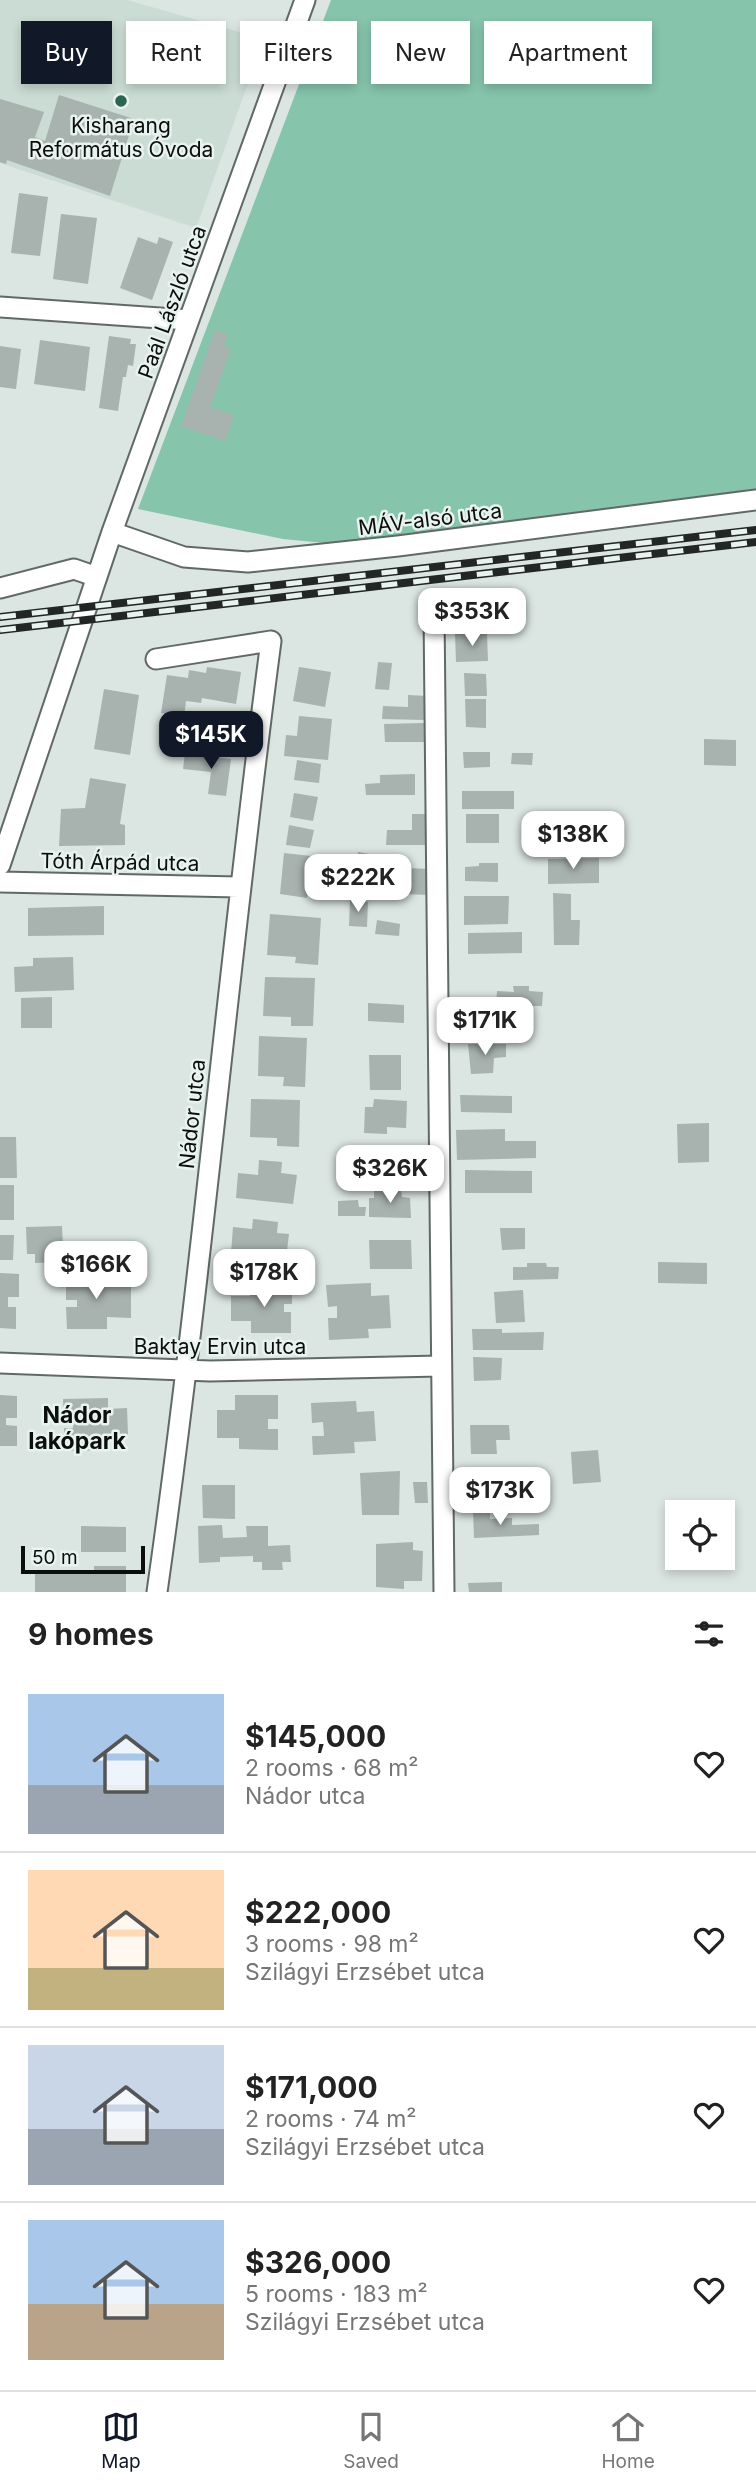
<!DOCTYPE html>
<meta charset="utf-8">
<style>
:root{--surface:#fff;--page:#f2f2f2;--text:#222;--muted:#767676;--line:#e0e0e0;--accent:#111827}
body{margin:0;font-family:Inter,sans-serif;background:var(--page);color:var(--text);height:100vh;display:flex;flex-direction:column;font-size:26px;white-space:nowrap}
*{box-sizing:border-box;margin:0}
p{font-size:23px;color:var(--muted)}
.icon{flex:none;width:38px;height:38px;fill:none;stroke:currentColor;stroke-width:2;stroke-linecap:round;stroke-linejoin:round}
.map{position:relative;height:1592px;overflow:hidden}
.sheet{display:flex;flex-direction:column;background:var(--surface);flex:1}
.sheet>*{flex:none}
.banner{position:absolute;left:21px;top:21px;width:714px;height:63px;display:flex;gap:14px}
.tools{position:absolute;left:665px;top:1500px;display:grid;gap:14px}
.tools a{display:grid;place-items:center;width:70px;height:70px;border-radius:0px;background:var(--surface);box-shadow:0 4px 10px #0003;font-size:35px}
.scale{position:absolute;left:21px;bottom:18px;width:124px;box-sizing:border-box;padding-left:7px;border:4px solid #0b0e0d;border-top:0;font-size:19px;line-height:24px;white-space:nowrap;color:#0b0e0d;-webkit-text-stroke:5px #e8f2ee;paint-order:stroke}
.price{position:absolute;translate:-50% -60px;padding:0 16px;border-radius:14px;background:#fff;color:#222;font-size:23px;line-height:46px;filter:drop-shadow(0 2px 4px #0008)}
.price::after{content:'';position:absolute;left:50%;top:42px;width:21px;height:16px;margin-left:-10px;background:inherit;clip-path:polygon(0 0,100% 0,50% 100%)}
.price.selected{background:var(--accent);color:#fff}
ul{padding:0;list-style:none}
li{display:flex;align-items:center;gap:21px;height:175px;padding:0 28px}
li+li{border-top:2px solid var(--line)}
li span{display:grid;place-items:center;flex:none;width:196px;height:140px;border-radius:0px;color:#555}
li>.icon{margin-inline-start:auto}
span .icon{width:84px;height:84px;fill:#fffc;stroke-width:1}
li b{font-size:30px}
h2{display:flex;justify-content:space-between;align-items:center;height:84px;padding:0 28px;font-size:30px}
.chip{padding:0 24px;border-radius:0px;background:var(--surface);box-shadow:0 4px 10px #0003;font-size:24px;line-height:63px}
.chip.selected{background:var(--accent);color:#fff}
.dock{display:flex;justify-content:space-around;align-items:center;height:98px;border-top:2px solid var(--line);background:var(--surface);font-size:19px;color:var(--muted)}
.dock a{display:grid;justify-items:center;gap:4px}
.dock .selected{color:var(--accent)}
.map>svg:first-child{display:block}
</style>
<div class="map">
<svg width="756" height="1592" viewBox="0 0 756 1592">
<rect width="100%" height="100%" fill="#dbe5e1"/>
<path fill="#cadcd4" d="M 0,0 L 127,0 L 264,39 L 196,228 L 0,163 Z"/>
<path fill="#86c4ac" d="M 331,0 L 756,0 L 756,496 L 398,550 L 283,539 L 138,509 Z"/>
<path fill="#a8b2ae" d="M 59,95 L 134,119 L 110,196 L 7,160 L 6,164 L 0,162 L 0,99 L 44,112 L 35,137 L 45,141 Z
M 19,193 L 48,197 L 40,256 L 11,253 Z
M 61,214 L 97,218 L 88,284 L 53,279 Z
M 138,237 L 157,244 L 159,237 L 173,242 L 152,300 L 120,288 Z
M 215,330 L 228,334 L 224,347 L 231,349 L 210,407 L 234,415 L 225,441 L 181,426 Z
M 109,336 L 131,339 L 130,344 L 136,344 L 133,366 L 128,365 L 126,377 L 123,377 L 118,411 L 99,408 Z
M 40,340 L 90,347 L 85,391 L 34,384 Z
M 0,346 L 21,349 L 16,389 L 0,387 Z
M 487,633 L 488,661 L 456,662 L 455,634 Z
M 378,662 L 392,663 L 389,690 L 375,689 Z
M 207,667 L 241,672 L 236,704 L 202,698 L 201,703 L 186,701 L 184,717 L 161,713 L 167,675 L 188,678 L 189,670 L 206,673 Z
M 299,667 L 331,672 L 325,707 L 293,701 Z
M 464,673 L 486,674 L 487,696 L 465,696 Z
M 104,689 L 139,695 L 130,755 L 94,749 Z
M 408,695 L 427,696 L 426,720 L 382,719 L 383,706 L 408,707 Z
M 465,699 L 486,699 L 486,728 L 466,727 Z
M 299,716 L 332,719 L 328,760 L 284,756 L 286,735 L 297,736 Z
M 424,723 L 424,742 L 385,742 L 384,724 Z
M 704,739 L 736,740 L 736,766 L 704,765 Z
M 463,752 L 490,752 L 490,767 L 464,768 Z
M 185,753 L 231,759 L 226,796 L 208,794 L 211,772 L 183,769 Z
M 512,753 L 533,753 L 532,765 L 511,764 Z
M 297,760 L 321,764 L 319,783 L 294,780 Z
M 415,774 L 415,795 L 366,795 L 365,784 L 380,783 L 380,775 Z
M 90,778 L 126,784 L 120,824 L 125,825 L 125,845 L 59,846 L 61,809 L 85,808 Z
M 462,791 L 514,791 L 514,809 L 462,809 Z
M 294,793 L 318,797 L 313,821 L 290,817 Z
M 412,814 L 428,814 L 426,845 L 386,845 L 387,830 L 412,830 Z
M 466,814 L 499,814 L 499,843 L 466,843 Z
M 566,823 L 597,823 L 597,839 L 566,840 Z
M 289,825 L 314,830 L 310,848 L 286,845 Z
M 358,852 L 369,854 L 368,872 L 357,872 Z
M 284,853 L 311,856 L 307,898 L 280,894 Z
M 599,858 L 599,883 L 548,884 L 548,859 Z
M 479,863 L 498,863 L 498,882 L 465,881 L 465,867 L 479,866 Z
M 406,868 L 430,869 L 430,895 L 370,893 L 370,881 L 406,881 Z
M 553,893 L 571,894 L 571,920 L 580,920 L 579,945 L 554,945 Z
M 464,896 L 509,896 L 508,924 L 464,925 Z
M 350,900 L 368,902 L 367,927 L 349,926 Z
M 104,906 L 104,935 L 28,936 L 28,908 Z
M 270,914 L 321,918 L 318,965 L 295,963 L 296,957 L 267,955 Z
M 377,920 L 400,924 L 399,936 L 375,934 Z
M 522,932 L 522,953 L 468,954 L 468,933 Z
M 73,957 L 74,990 L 15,992 L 14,967 L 33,966 L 33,958 Z
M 265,977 L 315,978 L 313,1026 L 291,1026 L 291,1017 L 263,1016 Z
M 513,986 L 529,986 L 529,991 L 543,992 L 542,1006 L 496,1006 L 497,991 L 514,992 Z
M 52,997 L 52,1028 L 21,1028 L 21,998 Z
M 368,1003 L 404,1005 L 404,1023 L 368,1021 Z
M 259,1036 L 307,1038 L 305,1087 L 283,1086 L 284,1077 L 258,1076 Z
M 468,1044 L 506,1044 L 506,1057 L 494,1058 L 493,1073 L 471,1074 Z
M 369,1055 L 401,1055 L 401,1090 L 370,1090 Z
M 460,1095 L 512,1096 L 512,1113 L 461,1112 Z
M 251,1099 L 300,1100 L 299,1147 L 277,1146 L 277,1138 L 250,1137 Z
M 374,1099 L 407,1101 L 406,1128 L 387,1127 L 387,1134 L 364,1133 L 365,1107 L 373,1107 Z
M 709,1123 L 709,1162 L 678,1163 L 677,1124 Z
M 505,1129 L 505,1141 L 536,1141 L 536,1158 L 457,1160 L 456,1130 Z
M 0,1137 L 16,1137 L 17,1178 L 0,1178 Z
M 413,1145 L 414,1178 L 370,1179 L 369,1147 Z
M 259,1160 L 282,1162 L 281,1173 L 297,1175 L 293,1204 L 236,1198 L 238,1173 L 258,1175 Z
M 465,1170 L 532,1171 L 532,1193 L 465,1193 Z
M 0,1185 L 14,1185 L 14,1220 L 0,1220 Z
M 374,1191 L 401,1191 L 402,1197 L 410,1198 L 411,1218 L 369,1217 L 369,1198 L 374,1198 Z
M 358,1200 L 359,1207 L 366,1207 L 365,1216 L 338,1216 L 338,1201 Z
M 253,1219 L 278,1222 L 277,1233 L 289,1234 L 286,1259 L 231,1253 L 233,1227 L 252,1229 Z
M 62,1226 L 63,1247 L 57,1250 L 57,1262 L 35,1263 L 35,1254 L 27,1254 L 26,1227 Z
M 500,1228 L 525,1228 L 525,1249 L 502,1250 Z
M 0,1235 L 14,1235 L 13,1260 L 0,1260 Z
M 369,1240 L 411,1240 L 412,1269 L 370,1269 Z
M 658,1262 L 707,1263 L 707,1284 L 658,1283 Z
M 527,1263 L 546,1263 L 547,1267 L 559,1267 L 558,1279 L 513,1280 L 513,1267 L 527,1267 Z
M 0,1273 L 19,1274 L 19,1297 L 8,1297 L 8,1307 L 16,1307 L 16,1329 L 0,1328 Z
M 66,1275 L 111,1275 L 111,1286 L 131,1286 L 131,1318 L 107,1317 L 107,1329 L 67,1329 L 66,1307 L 77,1307 L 77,1300 L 66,1300 Z
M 371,1283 L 371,1296 L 389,1295 L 391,1328 L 368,1329 L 369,1338 L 329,1340 L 328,1318 L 337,1318 L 337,1306 L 328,1307 L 326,1285 Z
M 250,1285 L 292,1285 L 292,1304 L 284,1304 L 284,1312 L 291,1312 L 291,1333 L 251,1333 L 251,1321 L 231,1321 L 231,1296 L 250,1296 Z
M 523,1290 L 525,1322 L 496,1323 L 494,1292 Z
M 472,1329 L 502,1329 L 502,1333 L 544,1332 L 543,1350 L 473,1350 Z
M 473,1357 L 502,1358 L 501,1380 L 474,1381 Z
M 0,1395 L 17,1396 L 17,1418 L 6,1418 L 6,1425 L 17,1426 L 17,1446 L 0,1446 Z
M 235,1395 L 278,1395 L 278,1419 L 268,1419 L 268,1429 L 278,1429 L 278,1450 L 239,1449 L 239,1438 L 217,1438 L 217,1410 L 235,1410 Z
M 108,1398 L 108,1409 L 127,1408 L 128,1435 L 105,1436 L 106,1450 L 65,1451 L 64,1428 L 73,1428 L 73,1421 L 64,1421 L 63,1399 Z
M 356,1401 L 357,1412 L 374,1411 L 376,1441 L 354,1442 L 355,1453 L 313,1455 L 312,1436 L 324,1436 L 323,1422 L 312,1423 L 311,1403 Z
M 470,1425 L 509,1425 L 510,1440 L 496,1440 L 497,1454 L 471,1454 Z
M 598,1450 L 601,1482 L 573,1484 L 571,1452 Z
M 400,1471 L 399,1515 L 362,1515 L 360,1473 Z
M 473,1479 L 500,1480 L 500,1496 L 474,1497 Z
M 413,1482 L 427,1482 L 428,1503 L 415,1503 Z
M 202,1485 L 235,1485 L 235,1519 L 203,1518 Z
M 490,1510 L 490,1519 L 512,1518 L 512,1525 L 539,1524 L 539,1535 L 474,1538 L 473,1511 Z
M 222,1525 L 223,1538 L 247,1537 L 246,1526 L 268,1526 L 268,1546 L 290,1545 L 291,1562 L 282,1562 L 283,1570 L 262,1570 L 262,1562 L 253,1562 L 253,1556 L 220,1557 L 220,1562 L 199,1563 L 198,1526 Z
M 81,1526 L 126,1527 L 126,1552 L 81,1552 Z
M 413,1542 L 413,1550 L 423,1551 L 422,1581 L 404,1581 L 404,1589 L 376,1587 L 376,1544 Z
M 690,1558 L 721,1558 L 721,1568 L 691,1569 Z
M 94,1566 L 126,1566 L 126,1592 L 35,1592 L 35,1572 L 94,1573 Z
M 502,1582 L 502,1592 L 469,1592 L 468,1583 Z"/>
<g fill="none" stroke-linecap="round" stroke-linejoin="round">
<defs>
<path id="minor" d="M 0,307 L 189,320
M 112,532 L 184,557 L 248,562 L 398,546 L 756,500
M 0,588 L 74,569 L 97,577
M 434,612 L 444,1592
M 156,659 L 271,641 C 229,957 202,1276 157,1592
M 0,865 L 112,532 L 305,0
M 0,882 L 239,887
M 0,1363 L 210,1371 L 440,1366"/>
</defs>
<use href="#minor" stroke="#616966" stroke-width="23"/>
<use href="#minor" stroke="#fff" stroke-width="19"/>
<defs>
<path id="rail" d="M 0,617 L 756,530
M 0,630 L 756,542"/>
</defs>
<use href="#rail" stroke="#222625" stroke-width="8"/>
<use href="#rail" stroke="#e8f2ee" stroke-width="5" stroke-dasharray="16" stroke-linecap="butt"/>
</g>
<circle fill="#296551" stroke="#e8f2ee" stroke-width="2.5" cx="121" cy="101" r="7"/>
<g text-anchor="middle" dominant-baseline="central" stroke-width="5" stroke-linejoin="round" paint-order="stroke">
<g font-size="21" fill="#0b0e0d" stroke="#e8f2ee">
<text x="121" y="125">Kisharang<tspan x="121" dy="24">Református Óvoda</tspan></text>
</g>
<g font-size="21" fill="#0b0e0d" stroke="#e8f2ee">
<text transform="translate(172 302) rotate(-70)">Paál László utca</text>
<text transform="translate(430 519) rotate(-7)">MÁV-alsó utca</text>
<text transform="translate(120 862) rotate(1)">Tóth Árpád utca</text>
<text transform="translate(192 1114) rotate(-84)">Nádor utca</text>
<text x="220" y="1346">Baktay Ervin utca</text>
</g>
<g font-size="23" font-weight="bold" fill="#0b0e0d" stroke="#e8f2ee">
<text x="77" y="1415">Nádor<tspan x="77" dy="26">lakópark</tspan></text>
</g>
</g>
</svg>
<div class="tools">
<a><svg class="icon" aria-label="locate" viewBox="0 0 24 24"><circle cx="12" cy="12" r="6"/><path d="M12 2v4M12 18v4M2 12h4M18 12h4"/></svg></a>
</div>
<div class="scale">50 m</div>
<b class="price" style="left:472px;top:648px">$353K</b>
<b class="price selected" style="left:211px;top:771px">$145K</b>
<b class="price" style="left:573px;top:871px">$138K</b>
<b class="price" style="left:358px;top:914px">$222K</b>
<b class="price" style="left:485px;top:1057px">$171K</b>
<b class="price" style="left:390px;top:1205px">$326K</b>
<b class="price" style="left:96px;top:1301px">$166K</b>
<b class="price" style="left:264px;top:1309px">$178K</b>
<b class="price" style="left:500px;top:1527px">$173K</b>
<div class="banner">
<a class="chip selected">Buy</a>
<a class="chip">Rent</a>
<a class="chip">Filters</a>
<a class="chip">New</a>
<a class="chip">Apartment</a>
</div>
</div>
<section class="sheet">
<h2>9 homes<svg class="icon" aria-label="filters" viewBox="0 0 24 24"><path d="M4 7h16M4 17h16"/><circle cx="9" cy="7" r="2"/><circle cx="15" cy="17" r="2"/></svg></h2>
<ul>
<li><span style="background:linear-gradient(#a9c7e8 65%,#9aa5b1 0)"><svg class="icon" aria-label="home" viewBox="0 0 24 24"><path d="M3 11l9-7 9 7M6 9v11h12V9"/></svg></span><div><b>$145,000</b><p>2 rooms · 68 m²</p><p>Nádor utca</p></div><svg class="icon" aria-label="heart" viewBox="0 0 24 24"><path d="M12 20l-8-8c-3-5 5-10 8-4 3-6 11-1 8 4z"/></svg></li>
<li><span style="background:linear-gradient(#ffd9b3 70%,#c2b280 0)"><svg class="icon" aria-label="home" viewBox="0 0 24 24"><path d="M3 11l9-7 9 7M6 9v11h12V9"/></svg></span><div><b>$222,000</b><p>3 rooms · 98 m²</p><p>Szilágyi Erzsébet utca</p></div><svg class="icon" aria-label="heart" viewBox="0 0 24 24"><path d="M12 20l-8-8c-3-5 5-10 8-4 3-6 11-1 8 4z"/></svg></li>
<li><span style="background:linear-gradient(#c9d6e8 60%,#9aa5b1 0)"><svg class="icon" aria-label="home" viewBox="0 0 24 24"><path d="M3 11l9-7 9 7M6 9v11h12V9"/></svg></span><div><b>$171,000</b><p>2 rooms · 74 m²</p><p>Szilágyi Erzsébet utca</p></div><svg class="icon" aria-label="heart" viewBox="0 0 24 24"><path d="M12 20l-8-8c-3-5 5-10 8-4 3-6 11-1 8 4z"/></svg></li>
<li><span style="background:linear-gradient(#a9c7e8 60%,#b9a48a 0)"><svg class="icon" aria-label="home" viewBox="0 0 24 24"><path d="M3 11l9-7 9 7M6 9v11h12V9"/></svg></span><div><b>$326,000</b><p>5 rooms · 183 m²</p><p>Szilágyi Erzsébet utca</p></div><svg class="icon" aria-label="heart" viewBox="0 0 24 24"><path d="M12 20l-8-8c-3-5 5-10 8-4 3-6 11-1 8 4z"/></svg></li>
</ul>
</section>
<nav class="dock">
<a class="selected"><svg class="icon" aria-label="map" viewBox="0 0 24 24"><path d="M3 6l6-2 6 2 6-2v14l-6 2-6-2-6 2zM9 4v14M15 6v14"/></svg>Map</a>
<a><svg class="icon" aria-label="saved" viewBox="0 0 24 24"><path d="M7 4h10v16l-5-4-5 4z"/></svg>Saved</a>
<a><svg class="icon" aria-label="home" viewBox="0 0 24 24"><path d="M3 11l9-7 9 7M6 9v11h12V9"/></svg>Home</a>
</nav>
